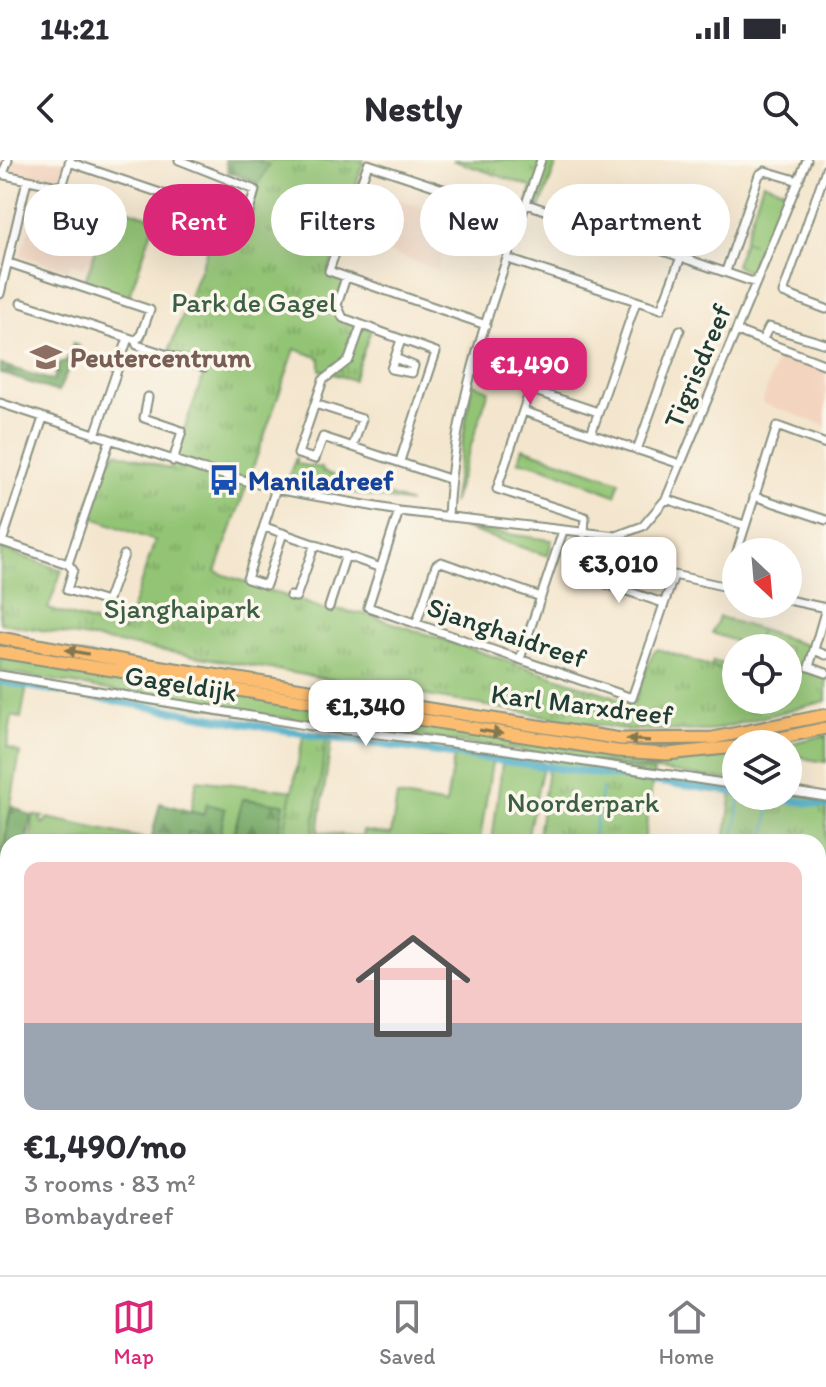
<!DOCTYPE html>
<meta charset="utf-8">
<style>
:root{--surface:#fff;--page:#f2f2f3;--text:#2b2b33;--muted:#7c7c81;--line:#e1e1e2;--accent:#db2777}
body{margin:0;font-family:Itim,sans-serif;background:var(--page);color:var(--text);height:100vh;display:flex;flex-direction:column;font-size:30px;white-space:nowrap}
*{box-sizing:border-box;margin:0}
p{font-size:26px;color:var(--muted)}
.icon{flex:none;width:44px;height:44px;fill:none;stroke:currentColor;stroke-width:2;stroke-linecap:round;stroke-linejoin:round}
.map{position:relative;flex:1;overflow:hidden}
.details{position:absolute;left:0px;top:674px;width:826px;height:442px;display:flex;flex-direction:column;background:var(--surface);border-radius:24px 24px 0 0;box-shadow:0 8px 32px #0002}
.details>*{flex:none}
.guide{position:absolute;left:24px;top:24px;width:778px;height:72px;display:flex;gap:16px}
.needle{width:52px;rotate:154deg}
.fabs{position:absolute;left:722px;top:378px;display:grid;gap:16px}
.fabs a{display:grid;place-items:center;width:80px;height:80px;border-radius:50%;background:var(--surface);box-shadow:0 8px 32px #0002;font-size:40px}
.price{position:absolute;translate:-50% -68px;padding:0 18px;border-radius:16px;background:#fff;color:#222;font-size:26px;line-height:52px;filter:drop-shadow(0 2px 4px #0008)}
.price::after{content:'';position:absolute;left:50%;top:48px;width:24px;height:18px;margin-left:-12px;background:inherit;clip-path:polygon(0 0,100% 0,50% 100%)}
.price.active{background:var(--accent);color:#fff}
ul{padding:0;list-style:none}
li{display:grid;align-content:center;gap:16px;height:424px;padding:0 24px}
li+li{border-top:2px solid var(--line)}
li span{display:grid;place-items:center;height:248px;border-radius:16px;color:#555}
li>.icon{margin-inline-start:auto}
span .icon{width:144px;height:144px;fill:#fffc;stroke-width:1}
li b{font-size:34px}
.pill{padding:0 28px;border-radius:36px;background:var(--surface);box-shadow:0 8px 32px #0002;font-size:28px;line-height:72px}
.pill.active{background:var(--accent);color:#fff}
.status{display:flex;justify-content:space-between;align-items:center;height:56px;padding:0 40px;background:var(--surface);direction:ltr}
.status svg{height:22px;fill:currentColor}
header{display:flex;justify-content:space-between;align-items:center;height:104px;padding:0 24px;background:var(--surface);font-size:36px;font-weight:800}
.tab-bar{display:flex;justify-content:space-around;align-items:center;height:112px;border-top:2px solid var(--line);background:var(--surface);font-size:22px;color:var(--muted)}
.tab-bar a{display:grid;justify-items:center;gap:4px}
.tab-bar .active{color:var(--accent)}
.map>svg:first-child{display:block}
</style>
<div class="status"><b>14:21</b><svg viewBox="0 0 49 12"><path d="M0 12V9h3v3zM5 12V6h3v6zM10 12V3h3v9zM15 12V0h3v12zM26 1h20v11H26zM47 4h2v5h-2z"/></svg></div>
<header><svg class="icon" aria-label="back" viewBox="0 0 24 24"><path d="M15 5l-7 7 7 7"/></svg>Nestly<svg class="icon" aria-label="search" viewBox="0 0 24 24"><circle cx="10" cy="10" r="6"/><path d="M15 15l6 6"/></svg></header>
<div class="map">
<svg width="826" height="1115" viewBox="0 0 826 1115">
<defs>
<pattern id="forest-firs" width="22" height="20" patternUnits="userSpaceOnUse" patternTransform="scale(2)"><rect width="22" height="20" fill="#76aa66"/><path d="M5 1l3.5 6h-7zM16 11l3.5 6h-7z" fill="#608c55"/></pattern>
<pattern id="park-tufts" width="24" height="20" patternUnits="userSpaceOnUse" patternTransform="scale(2)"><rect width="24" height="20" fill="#93c474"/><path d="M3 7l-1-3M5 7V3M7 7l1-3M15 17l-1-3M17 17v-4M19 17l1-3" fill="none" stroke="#77a060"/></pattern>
</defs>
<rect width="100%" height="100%" fill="#fbf7ec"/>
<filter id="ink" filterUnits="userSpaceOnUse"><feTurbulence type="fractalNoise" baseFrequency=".0125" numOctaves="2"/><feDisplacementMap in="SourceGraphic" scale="16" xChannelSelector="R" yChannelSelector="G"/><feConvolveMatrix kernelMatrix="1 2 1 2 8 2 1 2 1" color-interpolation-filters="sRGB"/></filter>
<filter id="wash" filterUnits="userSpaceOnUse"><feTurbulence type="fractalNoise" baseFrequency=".006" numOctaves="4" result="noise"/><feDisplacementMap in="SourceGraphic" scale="32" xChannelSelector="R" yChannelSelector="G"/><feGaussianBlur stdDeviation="1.8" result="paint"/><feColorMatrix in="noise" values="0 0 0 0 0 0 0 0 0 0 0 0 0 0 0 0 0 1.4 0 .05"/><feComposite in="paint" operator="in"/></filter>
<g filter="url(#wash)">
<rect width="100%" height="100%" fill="#f4e6ce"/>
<path fill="#f3d4bf" d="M 0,0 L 66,0 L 59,24 L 0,11 Z
M 42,32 L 113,53 L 95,105 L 87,102 L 85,108 L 71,103 L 68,110 L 20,95 Z
M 389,36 L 428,49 L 425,60 L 451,69 L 437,109 L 372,87 Z
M 778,195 L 826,212 L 826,266 L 762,243 Z"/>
<path fill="#93c474" stroke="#598054" stroke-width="2" d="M 763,22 L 785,30 L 748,112 L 735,105 L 744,81 L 753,84 L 744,80 Z
M 111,44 L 156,59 L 128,139 L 84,124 Z
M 472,223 L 489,230 L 452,344 Z
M 523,288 L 620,321 L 615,335 C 591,327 538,300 518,302 Z
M 296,298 L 297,304 L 322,308 L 322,311 L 410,343 L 286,322 Z
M 463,368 L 552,380 L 548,396 Z
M 719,457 L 792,480 L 788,493 L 788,488 L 736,488 L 736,515 L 711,507 L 713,501 L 726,505 L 735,481 L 712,473 Z
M 0,481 L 635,584 L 713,583 L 826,558 L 826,564 L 738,584 L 641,590 L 0,488 Z
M 0,495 L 598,593 L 660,599 L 736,595 L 736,621 L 192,545 L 0,511 Z
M 0,521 L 27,525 L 21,558 L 12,556 L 7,587 L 20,593 L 2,695 L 8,696 L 8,1108 L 43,1108 L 43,1115 L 0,1115 L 0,879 L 6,830 L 0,861 Z
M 304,572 L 292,682 L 277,682 L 283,644 L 243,639 L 232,679 L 248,682 L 188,677 L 189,671 L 220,677 L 207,644 L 204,656 L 191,650 L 197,620 L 295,631 Z
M 315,573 L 332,576 L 318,672 L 362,677 L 363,671 L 391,675 L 397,636 L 446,645 L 455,590 L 493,596 L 480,680 L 298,682 Z
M 826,575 L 826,602 L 807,599 L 788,590 L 787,584 Z
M 503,596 L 544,602 L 526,682 L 492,682 Z
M 33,655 L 43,657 L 40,659 L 43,664 L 48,658 L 151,680 L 31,682 Z"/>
<path fill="url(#forest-firs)" stroke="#4a744d" stroke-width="2" d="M 225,0 L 259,0 L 270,4 L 260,24 L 228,12 Z
M 73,183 L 79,186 L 58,232 L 0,213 L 0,204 L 53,221 L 59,203 L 66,202 Z
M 243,639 L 284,644 L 277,682 L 232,679 Z
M 160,643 L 203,655 L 207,644 L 225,649 L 220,677 L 188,672 L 188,677 L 221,682 L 140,682 L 151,680 Z
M 12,646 L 31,656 L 27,682 L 8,682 L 8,696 L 2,695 Z"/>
<path fill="url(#park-tufts)" stroke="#598054" stroke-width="2" d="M 255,0 L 364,0 L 329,111 L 346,117 L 337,145 L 343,158 L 371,170 L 353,220 L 320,210 L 320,198 L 295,189 L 216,412 L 332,452 L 336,449 L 369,455 L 634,543 L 653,493 L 658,489 L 736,515 L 736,540 L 788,540 L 788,488 L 753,488 L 760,470 L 811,487 L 804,510 L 826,515 L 826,541 L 709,571 L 628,570 L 0,463 L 1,389 L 62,410 L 48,449 L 124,471 L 155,381 L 86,355 L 97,320 L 116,292 L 170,309 L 208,202 L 168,193 L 214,73 L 242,81 L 255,30 L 269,5 Z
M 452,0 L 558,0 L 540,48 L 527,44 L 532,27 Z
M 304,572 L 327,575 L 312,680 L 319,682 L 282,682 Z
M 550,596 L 654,612 L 644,682 L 537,682 Z
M 733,624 L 736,625 L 736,636 L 788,636 L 788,631 L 826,637 L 826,1115 L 46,1115 L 47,1108 L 818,1108 L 818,682 L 725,682 Z"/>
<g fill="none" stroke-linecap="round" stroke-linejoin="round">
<path stroke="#48acc7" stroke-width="2" d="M 592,682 L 602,629
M 734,682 L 740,636
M 764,682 L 771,637
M 5,843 L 8,820
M 65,1115 L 66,1108
M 170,1115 L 171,1108
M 216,1115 L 217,1108"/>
<path stroke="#48acc7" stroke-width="8" d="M 0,521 L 319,576 L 736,632
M 761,636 L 826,645"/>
</g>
</g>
<g filter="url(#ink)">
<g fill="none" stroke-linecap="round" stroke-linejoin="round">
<defs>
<path id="minor" d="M 69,2 L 243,61 L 247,59 L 255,30 L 179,0
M 826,9 L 783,133 L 826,149
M 0,14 L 62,27 L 70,0
M 3,14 L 8,0
M 527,44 L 756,123
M 508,99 L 661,149 L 681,97
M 9,103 L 150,150 L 140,177 L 135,180
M 726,111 L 759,15 L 765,11 L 799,21
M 346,117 L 337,145 L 343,158 L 436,192 L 400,301
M 0,134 L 27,20
M 21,143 L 135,180
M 486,165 L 329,111 L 332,102 L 368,4 L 506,50 L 505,62 L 520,65
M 361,166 L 349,200 L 323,220 L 298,294 L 315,299 L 323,277 L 449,319
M 737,171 L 826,205
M 135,180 L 137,185 L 204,207
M 762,181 L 769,167 L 826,184
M 395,198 L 414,206 L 412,213 L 391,209 L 401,180
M 472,210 L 598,252
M 530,230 L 497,329 L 585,357 L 584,374
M 148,237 L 144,258 L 182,271 L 173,301
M 0,243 L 201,309 L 281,330 L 399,351 L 616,376 L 643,366 L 666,339 L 807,0
M 315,244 L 362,259 L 353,286
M 523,251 L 680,304
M 591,274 L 636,142
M 95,275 L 127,181
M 637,290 L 680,170
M 276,328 L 247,419 L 266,425 L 283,373
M 754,336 L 826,360
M 666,339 L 744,365
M 399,351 L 368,447 L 632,538 L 674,415 L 736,429
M 448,357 C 453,233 502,116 541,0
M 265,367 L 381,408
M 0,381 L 68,404 L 110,280
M 2,382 L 43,258
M 737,392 L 777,266 L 826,284
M 68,404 L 73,410 L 67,430 L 107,442 L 124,395
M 585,417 L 663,443
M 729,427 L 736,397
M 290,436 L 296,437 L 315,384
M 788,440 L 826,448
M 329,447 L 346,395
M 826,448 L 809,507 L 826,513
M 416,464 L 436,405 L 441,402 L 541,437
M 814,490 L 826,495
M 520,499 L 563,371
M 0,515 L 312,566 L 501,589 L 736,625
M 788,631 L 826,637"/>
<path id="trunk" d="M 0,478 L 131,502 L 621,579 L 713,578 L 826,555
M 0,492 L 617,591 L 667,594 L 736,587
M 753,584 L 826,568"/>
</defs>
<use href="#minor" stroke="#8a9281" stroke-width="11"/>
<use href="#trunk" stroke="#8a9281" stroke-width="15"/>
<use href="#minor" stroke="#fff" stroke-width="7"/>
<use href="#trunk" stroke="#fcbd6f" stroke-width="11"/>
</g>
<defs><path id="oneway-solid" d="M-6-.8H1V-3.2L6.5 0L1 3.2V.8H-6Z" transform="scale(2)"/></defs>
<g fill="#82774f">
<use href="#oneway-solid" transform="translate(77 492) rotate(-170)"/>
<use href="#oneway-solid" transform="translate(491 572) rotate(9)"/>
<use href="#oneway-solid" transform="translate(638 580) rotate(-176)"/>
</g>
</g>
<defs>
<symbol id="school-bare" viewBox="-9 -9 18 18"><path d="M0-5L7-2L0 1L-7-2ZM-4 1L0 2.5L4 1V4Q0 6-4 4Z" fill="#8d6e63" stroke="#fbf7ec" stroke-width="2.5" paint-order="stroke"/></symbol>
<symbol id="bus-bare" viewBox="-9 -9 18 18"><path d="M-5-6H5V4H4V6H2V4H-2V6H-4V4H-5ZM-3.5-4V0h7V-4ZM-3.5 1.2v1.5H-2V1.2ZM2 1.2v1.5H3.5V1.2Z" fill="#1a4fb4" stroke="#fbf7ec" stroke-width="2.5" paint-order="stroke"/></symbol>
</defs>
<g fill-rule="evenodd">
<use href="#school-bare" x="24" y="175" width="44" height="44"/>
<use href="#bus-bare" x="202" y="298" width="44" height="44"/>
</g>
<g text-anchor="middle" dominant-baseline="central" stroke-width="7" stroke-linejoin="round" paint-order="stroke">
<g font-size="28" fill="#3c5f44" stroke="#fbf7ec">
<text x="254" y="142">Park de Gagel</text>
<text x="182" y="448">Sjanghaipark</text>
<text x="583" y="642">Noorderpark</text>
</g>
<g font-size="28" font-weight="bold" fill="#785e54" stroke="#fbf7ec" text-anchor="start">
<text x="70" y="197">Peutercentrum</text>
</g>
<g font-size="28" fill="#1f3d34" stroke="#fbf7ec">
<text transform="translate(697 206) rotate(-67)">Tigrisdreef</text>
<text transform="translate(507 472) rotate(19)">Sjanghaidreef</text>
<text transform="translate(181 523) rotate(9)">Gageldijk</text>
<text transform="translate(582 544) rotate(7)">Karl Marxdreef</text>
</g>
<g font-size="28" font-weight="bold" fill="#164399" stroke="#fbf7ec" text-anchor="start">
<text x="248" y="320">Maniladreef</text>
</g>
</g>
</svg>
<div class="fabs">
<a><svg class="needle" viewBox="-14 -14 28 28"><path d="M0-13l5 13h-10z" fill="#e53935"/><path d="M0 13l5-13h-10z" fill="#7c7c81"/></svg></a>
<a><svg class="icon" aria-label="locate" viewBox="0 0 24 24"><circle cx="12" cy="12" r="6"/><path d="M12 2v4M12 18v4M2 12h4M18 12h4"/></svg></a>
<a><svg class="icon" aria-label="layers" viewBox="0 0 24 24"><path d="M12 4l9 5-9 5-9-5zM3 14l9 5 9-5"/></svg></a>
</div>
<b class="price active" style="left:530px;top:246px">€1,490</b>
<b class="price" style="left:619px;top:445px">€3,010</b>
<b class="price" style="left:366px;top:588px">€1,340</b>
<div class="guide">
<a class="pill">Buy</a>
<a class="pill active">Rent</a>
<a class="pill">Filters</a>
<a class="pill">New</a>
<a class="pill">Apartment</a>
</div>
<section class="details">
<ul>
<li><span style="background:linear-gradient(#f6c9c9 65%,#9aa5b1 0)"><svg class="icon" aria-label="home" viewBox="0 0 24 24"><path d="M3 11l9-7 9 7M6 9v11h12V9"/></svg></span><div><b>€1,490/mo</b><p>3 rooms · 83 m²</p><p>Bombaydreef</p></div></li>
</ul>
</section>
</div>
<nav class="tab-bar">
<a class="active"><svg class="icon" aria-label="map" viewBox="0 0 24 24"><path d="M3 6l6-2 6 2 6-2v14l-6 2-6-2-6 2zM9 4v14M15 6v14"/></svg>Map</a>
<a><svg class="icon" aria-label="saved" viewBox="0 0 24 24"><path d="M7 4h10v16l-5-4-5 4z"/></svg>Saved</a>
<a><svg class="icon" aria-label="home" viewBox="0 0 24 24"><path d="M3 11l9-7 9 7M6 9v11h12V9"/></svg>Home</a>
</nav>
